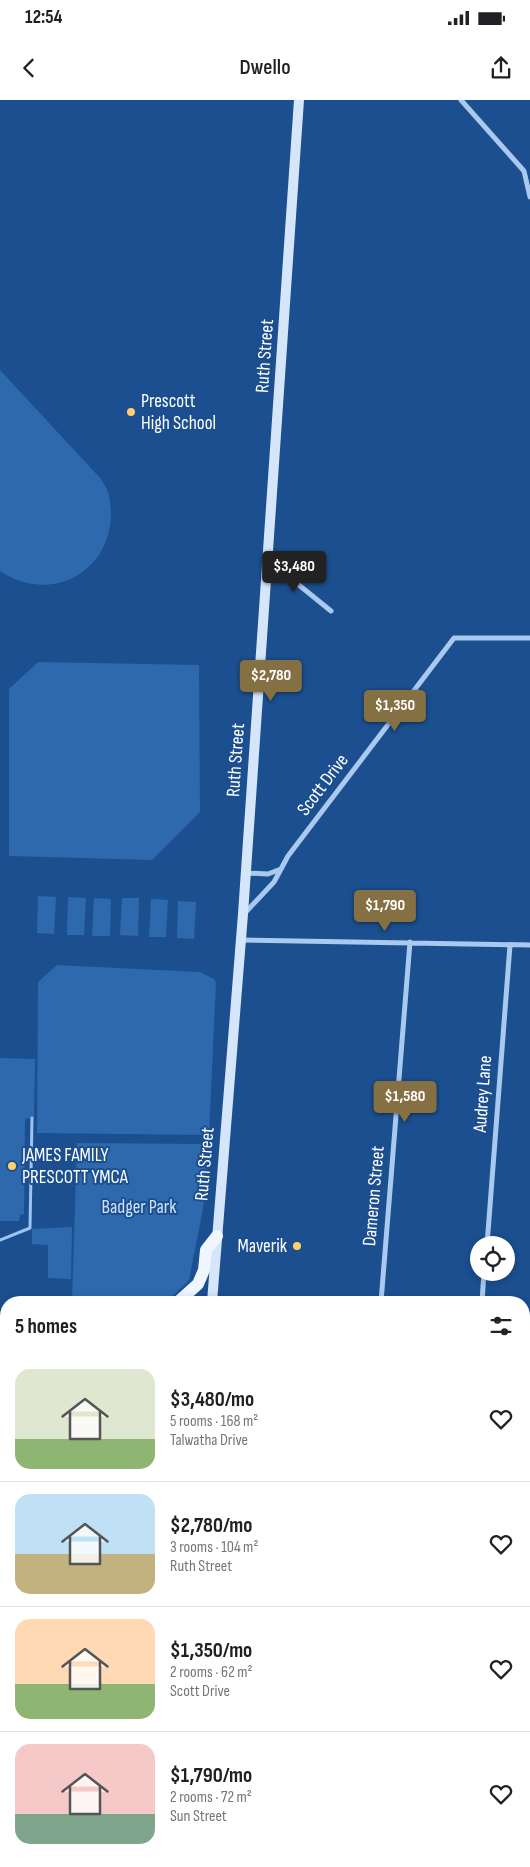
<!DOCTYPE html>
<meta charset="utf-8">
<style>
:root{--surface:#fff;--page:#f2f2f2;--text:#202124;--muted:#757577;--line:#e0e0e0;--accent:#847042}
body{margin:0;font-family:"Sofia Sans Condensed",sans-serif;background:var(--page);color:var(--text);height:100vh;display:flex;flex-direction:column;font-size:19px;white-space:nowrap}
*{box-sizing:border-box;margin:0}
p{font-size:16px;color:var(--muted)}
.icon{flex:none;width:28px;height:28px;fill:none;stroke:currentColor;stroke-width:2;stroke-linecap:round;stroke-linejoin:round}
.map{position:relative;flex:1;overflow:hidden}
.panel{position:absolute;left:0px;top:1196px;width:530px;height:571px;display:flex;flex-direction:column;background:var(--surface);border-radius:20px 20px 0 0;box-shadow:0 2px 8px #0003}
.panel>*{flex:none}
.fabs{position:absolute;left:470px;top:1136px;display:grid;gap:10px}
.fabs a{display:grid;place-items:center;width:45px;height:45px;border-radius:50%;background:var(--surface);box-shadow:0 2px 8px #0003;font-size:25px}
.price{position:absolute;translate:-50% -42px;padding:0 11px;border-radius:5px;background:var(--accent);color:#fff;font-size:16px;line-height:32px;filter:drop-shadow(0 1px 2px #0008)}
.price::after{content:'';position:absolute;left:50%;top:30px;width:15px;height:11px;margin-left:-8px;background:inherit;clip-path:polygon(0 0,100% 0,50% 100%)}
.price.current{background:#222;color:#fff}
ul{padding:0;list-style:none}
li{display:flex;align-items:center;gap:15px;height:125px;padding:0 15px}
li+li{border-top:1px solid var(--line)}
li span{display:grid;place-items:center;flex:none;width:140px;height:100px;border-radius:15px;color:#555}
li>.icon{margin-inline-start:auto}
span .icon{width:60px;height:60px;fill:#fffc;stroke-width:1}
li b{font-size:21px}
h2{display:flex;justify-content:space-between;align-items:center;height:60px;padding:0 15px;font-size:21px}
.status{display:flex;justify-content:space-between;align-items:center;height:35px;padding:0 25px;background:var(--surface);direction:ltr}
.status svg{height:14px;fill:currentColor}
header{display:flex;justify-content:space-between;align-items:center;height:65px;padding:0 15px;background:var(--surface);font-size:22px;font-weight:600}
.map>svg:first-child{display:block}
</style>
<div class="status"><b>12:54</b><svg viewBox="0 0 49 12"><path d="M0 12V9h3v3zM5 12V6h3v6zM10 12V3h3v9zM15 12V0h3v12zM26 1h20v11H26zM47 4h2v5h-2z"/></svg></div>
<header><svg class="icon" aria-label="back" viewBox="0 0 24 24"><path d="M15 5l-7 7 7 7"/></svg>Dwello<svg class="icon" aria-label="share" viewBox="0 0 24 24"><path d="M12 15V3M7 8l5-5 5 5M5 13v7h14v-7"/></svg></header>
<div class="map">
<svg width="530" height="1767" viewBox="0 0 530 1767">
<rect width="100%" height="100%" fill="#1b4f8f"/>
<path fill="#2e69ad" d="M 0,270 L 101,379 C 104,384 108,390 109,396 C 123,463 57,509 0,471 Z
M 38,562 L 199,565 L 200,712 L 152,760 L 9,756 L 9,589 Z
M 38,796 L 56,797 L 54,834 L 37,833 Z
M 68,797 L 86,798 L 84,835 L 67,835 Z
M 94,798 L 111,799 L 110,836 L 92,836 Z
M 122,798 L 139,798 L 138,836 L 120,835 Z
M 151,799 L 168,800 L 166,837 L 149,837 Z
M 178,801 L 196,802 L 194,839 L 177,838 Z
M 57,865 L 200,872 L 214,879 L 216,883 L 209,1035 L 37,1033 L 38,882 Z
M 0,958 L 35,959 L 34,1018 L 25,1019 L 24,1114 L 20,1115 L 19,1121 L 0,1121 Z
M 77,1043 L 209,1044 L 203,1109 L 189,1180 L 168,1201 L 165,1202 L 72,1202 Z
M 72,1127 L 71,1179 L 48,1178 L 48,1145 L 32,1144 L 32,1129 Z"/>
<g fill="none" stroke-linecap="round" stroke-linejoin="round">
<path stroke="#9cc4f0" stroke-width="3" d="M 0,1140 L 30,1128 L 32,1018"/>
<path stroke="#a9c9ee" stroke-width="5" d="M 461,0 L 524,71 L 530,97
M 268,460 L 331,511
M 281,769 L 288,756 L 454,538 L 530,538
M 244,814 L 274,782 L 281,769 L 268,774 L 246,773
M 241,840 L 530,845
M 487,1145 L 510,845
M 381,1202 L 410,842
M 482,1202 L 484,1172
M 0,1580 L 6,1581
M 524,1591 L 530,1591
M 11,1767 L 11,1761
M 193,1767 L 194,1761
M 377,1767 L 377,1761"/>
<path stroke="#d6e6fa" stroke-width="10" d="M 212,1202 L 243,814 L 299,0"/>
<path stroke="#f0f6ff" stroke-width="12" d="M 178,1202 L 198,1184 L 204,1170 L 206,1150 L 217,1136
M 0,1227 L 6,1227
M 524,1245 L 530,1245"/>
</g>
<g fill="#ffd166" stroke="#1b4f8f" stroke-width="2">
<circle cx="131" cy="312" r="5"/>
<circle cx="12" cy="1066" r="5"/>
<circle cx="297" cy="1146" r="5"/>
</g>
<g text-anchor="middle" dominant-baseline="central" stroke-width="4" stroke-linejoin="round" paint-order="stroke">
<g font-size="19" fill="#fff" stroke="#1b4f8f">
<text transform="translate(265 256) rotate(-86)">Ruth Street</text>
<text transform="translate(236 660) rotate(-86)">Ruth Street</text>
<text transform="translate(323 685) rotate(-53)">Scott Drive</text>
<text transform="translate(483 994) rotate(-86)">Audrey Lane</text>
<text transform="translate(205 1064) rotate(-85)">Ruth Street</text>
<text transform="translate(374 1096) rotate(-85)">Dameron Street</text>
</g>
<g font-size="19" fill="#fff" stroke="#1b4f8f" text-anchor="start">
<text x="141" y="301">Prescott<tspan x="141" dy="22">High School</tspan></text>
<text x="22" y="1055">JAMES FAMILY<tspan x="22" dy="22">PRESCOTT YMCA</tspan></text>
<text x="287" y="1146" text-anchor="end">Maverik</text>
</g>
<g font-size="19" fill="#cfe3fa" stroke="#1b4f8f">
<text x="139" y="1107">Badger Park</text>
</g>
</g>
</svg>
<div class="fabs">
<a><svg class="icon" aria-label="locate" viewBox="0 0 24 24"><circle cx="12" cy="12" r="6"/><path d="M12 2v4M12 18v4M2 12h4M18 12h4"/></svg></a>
</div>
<b class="price current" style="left:294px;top:493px">$3,480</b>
<b class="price" style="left:271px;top:602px">$2,780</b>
<b class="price" style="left:395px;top:632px">$1,350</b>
<b class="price" style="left:385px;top:832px">$1,790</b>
<b class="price" style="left:405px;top:1023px">$1,580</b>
<section class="panel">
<h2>5 homes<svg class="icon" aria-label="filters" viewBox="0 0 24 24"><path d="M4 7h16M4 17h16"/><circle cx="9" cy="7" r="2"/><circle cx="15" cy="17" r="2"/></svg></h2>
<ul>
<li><span style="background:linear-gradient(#dfe7d0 70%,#8fb573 0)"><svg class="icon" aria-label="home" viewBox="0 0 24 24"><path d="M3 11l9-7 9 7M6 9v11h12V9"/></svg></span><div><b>$3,480/mo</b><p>5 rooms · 168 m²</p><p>Talwatha Drive</p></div><svg class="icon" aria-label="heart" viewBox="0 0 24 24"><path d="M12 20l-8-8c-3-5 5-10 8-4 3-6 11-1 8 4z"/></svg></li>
<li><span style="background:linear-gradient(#bfe0f5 60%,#c2b280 0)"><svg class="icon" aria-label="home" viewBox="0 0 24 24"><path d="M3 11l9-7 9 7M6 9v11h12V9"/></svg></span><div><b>$2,780/mo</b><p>3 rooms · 104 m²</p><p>Ruth Street</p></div><svg class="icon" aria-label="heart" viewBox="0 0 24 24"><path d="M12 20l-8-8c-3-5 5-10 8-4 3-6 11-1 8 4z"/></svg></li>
<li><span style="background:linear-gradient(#ffd9b3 65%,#8fb573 0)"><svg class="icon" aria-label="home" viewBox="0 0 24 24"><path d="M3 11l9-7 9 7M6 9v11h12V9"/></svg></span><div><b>$1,350/mo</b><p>2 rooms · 62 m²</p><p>Scott Drive</p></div><svg class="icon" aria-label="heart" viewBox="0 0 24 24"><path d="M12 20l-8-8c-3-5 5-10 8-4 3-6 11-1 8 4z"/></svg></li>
<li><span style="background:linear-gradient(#f6c9c9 70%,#7fa58c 0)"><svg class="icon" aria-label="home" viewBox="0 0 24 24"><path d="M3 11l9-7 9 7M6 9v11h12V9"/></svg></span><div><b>$1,790/mo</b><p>2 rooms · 72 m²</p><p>Sun Street</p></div><svg class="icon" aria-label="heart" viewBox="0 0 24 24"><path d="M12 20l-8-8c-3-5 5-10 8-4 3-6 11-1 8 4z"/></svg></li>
</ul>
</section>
</div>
